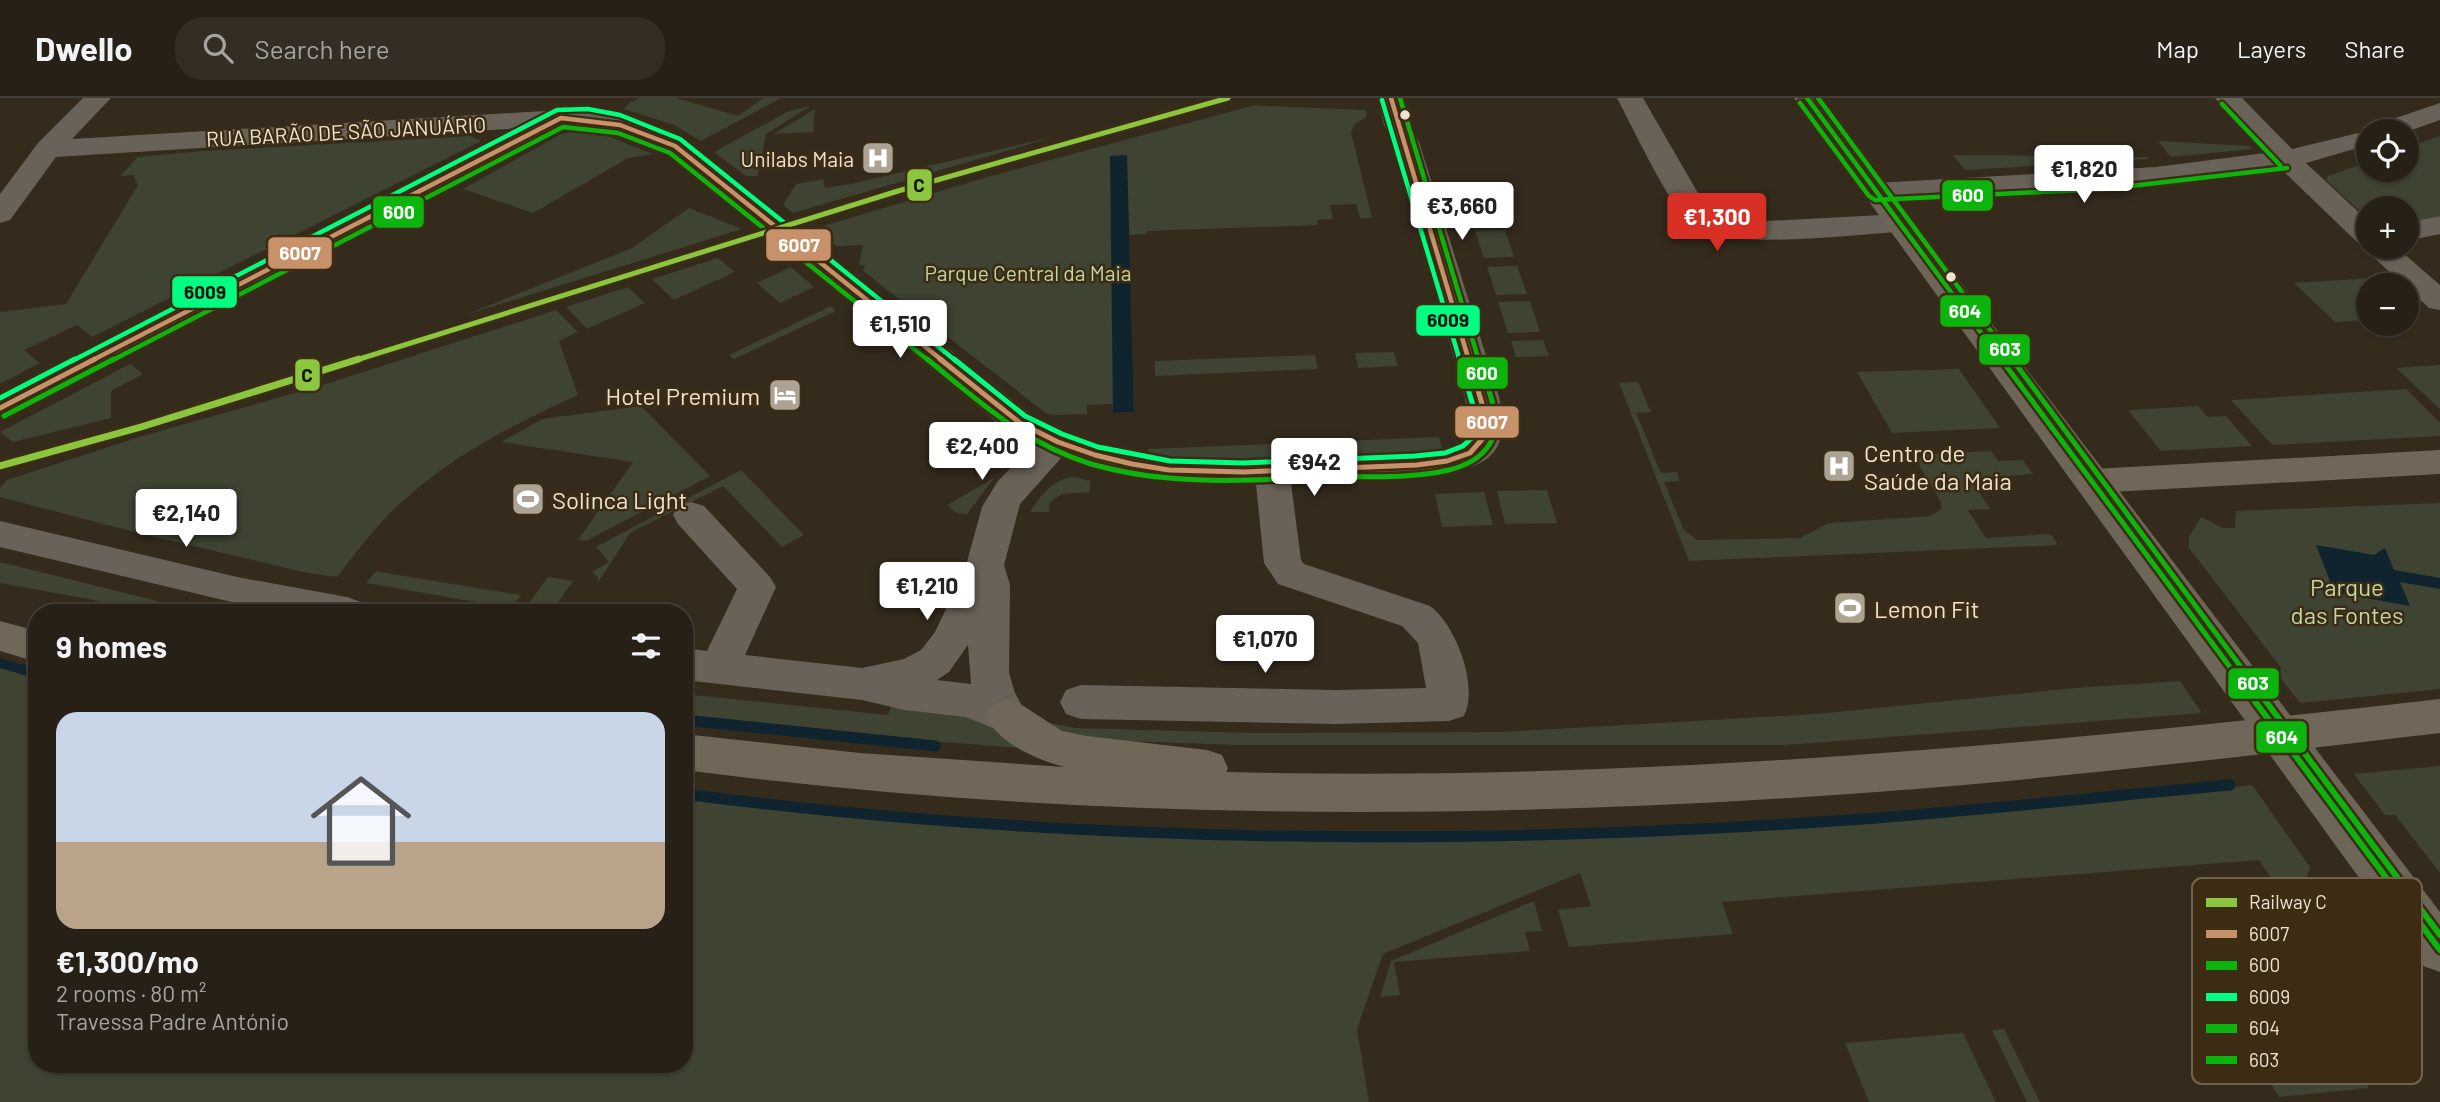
<!DOCTYPE html>
<meta charset="utf-8">
<style>
:root{--surface:#272016;--page:#332d23;--text:#f1f3f6;--muted:#a4a3a1;--line:#433e35;--accent:#d93025}
body{margin:0;font-family:Barlow,sans-serif;background:var(--page);color:var(--text);height:100vh;display:flex;flex-direction:column;font-size:26px;white-space:nowrap}
*{box-sizing:border-box;margin:0}
p{font-size:23px;color:var(--muted)}
.icon{flex:none;width:38px;height:38px;fill:none;stroke:currentColor;stroke-width:2;stroke-linecap:round;stroke-linejoin:round}
.map{position:relative;flex:1;overflow:hidden}
.panel{position:absolute;left:28px;top:506px;width:665px;height:469px;display:flex;flex-direction:column;background:var(--surface);border-radius:28px;box-shadow:0 2px 5px #0004,0 0 0 2px var(--line)}
.panel>*{flex:none}
.tools{position:absolute;left:2356px;top:21px;display:grid;gap:14px}
.tools a{display:grid;place-items:center;width:63px;height:63px;border-radius:50%;background:var(--surface);box-shadow:0 2px 5px #0004,0 0 0 2px var(--line);font-size:35px}
.price{position:absolute;translate:-50% -60px;padding:0 16px;border-radius:7px;background:#fff;color:#222;font-size:23px;line-height:46px;filter:drop-shadow(0 2px 4px #0008)}
.price::after{content:'';position:absolute;left:50%;top:42px;width:21px;height:16px;margin-left:-10px;background:inherit;clip-path:polygon(0 0,100% 0,50% 100%)}
.price.selected{background:var(--accent);color:#fff}
ul{padding:0;list-style:none}
li{display:grid;align-content:center;gap:14px;height:371px;padding:0 28px}
li span{display:grid;place-items:center;height:217px;border-radius:21px;color:#555}
li>.icon{margin-inline-start:auto}
span .icon{width:126px;height:126px;fill:#fffc;stroke-width:1}
li b{font-size:30px}
h2{display:flex;justify-content:space-between;align-items:center;height:84px;padding:0 28px;font-size:30px}
header{display:flex;align-items:center;gap:42px;box-sizing:border-box;height:98px;padding:0 35px;background:var(--surface);border-bottom:2px solid var(--line)}
header strong{font-size:33px}
nav{display:flex;gap:38px;margin-inline-start:auto;font-size:24px}
.search{width:490px;height:63px;background:var(--page);display:flex;align-items:center;gap:18px;box-sizing:border-box;padding:0 24px;border-radius:28px;color:var(--muted);font-size:26px}
.map>svg:first-child{display:block}
</style>
<header>
<strong>Dwello</strong>
<div class="search"><svg class="icon" aria-label="search" viewBox="0 0 24 24"><circle cx="10" cy="10" r="6"/><path d="M15 15l6 6"/></svg>Search here</div>
<nav><a>Map</a><a>Layers</a><a>Share</a></nav>
</header>
<div class="map">
<svg width="2440" height="1004" viewBox="0 0 2440 1004">
<rect width="100%" height="100%" fill="#342b1d"/>
<path fill="#3e4332" d="M 639,0 L 676,0 L 738,18 L 763,0 L 781,0 L 701,43 L 674,27 L 624,11 L 628,6 Z
M 1255,7 C 1293,10 1329,10 1366,12 L 1366,19 L 1355,26 L 1351,34 L 1372,120 L 1360,120 L 1356,106 L 1330,107 L 1333,121 L 1317,122 L 1318,127 L 1147,133 L 1147,136 L 1129,137 L 1134,314 L 1113,315 L 1112,306 L 1087,307 L 1087,316 L 1050,317 L 1043,313 L 863,173 L 865,167 L 859,167 L 863,147 L 836,148 L 813,131 L 991,78 Z
M 810,8 L 766,36 L 758,78 L 746,78 L 714,54 L 787,14 Z
M 815,11 L 813,34 L 774,36 Z
M 571,34 L 605,37 L 653,56 L 628,60 L 533,115 L 463,91 L 561,36 Z
M 470,38 L 481,43 L 92,239 L 77,227 L 24,252 L 40,265 L 0,286 L 0,214 L 66,206 L 138,87 L 133,77 L 120,78 L 138,59 L 203,53 Z
M 1057,38 L 793,115 L 783,107 L 796,86 L 823,81 L 825,90 L 851,86 Z
M 2440,38 L 2440,120 L 2406,128 L 2406,110 L 2368,110 L 2368,121 L 2326,82 L 2328,78 L 2368,64 L 2368,72 L 2406,72 L 2406,50 Z
M 2158,43 L 2250,48 L 2252,51 L 2171,59 Z
M 1953,57 L 2147,59 L 2149,61 L 1965,72 Z
M 1467,106 L 1495,106 L 1502,125 L 1473,126 Z
M 689,110 L 742,131 L 465,217 L 632,150 Z
M 1505,132 L 1514,159 L 1484,160 L 1475,133 Z
M 718,160 L 735,174 L 674,202 L 652,181 Z
M 1517,168 L 1527,196 L 1496,197 L 1487,169 Z
M 791,169 L 814,189 L 780,205 L 757,185 Z
M 2374,180 L 2382,187 L 2368,187 L 2368,222 L 2335,224 L 2294,185 Z
M 628,189 L 645,205 L 587,231 L 566,209 Z
M 1530,203 L 1540,234 L 1508,235 L 1498,204 Z
M 831,208 L 836,213 L 734,261 L 729,257 Z
M 556,212 L 578,234 L 559,243 L 578,297 C 518,324 453,357 404,402 C 379,424 357,453 337,479 L 308,475 L 142,436 L 0,399 L 0,390 L 7,382 L 142,338 L 323,287 Z
M 1543,242 L 1549,258 L 1516,259 L 1511,243 Z
M 1394,254 L 1398,268 L 1358,270 L 1355,255 Z
M 1315,257 L 1318,271 L 1155,278 L 1155,263 Z
M 130,266 L 143,276 L 111,293 L 111,320 L 13,344 L 0,334 Z
M 2440,267 L 2440,311 L 2396,270 Z
M 1959,271 L 2000,330 L 1892,335 L 1857,274 Z
M 1638,284 L 1651,314 L 1636,315 L 1661,375 L 1677,374 L 1680,383 L 1664,384 L 1684,432 L 1697,442 L 1800,440 L 1829,425 L 1931,418 L 1941,411 L 1941,404 L 1919,367 L 1919,361 L 1929,356 L 1991,353 L 1998,363 L 2023,362 L 2033,376 L 1971,381 L 1990,411 L 1968,412 L 1986,440 L 2051,436 L 2058,447 L 1689,463 L 1619,285 Z
M 2406,291 L 2440,325 L 2440,338 L 2272,347 L 2231,302 Z
M 641,308 L 710,378 L 586,443 L 578,442 L 633,364 L 501,344 L 542,321 Z
M 2198,308 L 2208,319 L 2226,318 L 2252,348 L 2161,353 L 2128,312 Z
M 1439,339 L 1442,351 L 1423,355 C 1332,360 1240,370 1148,358 L 1148,351 Z
M 741,372 L 804,437 L 782,449 L 723,388 L 630,435 L 597,486 L 598,479 L 592,474 L 609,464 L 596,449 Z
M 1074,379 L 1090,383 L 1090,394 L 1062,396 L 1050,404 L 1049,414 L 1030,414 C 1040,398 1054,380 1074,379 Z
M 994,380 L 967,416 L 957,415 L 947,407 Z
M 1547,392 L 1557,425 L 1505,426 L 1497,393 Z
M 1484,394 L 1493,427 L 1442,429 L 1435,396 Z
M 2440,405 L 2440,591 L 2300,605 L 2275,573 L 2282,571 L 2189,450 L 2189,439 L 2201,419 L 2223,430 L 2235,430 L 2236,413 Z
M 0,464 L 201,514 L 144,514 L 89,501 L 0,485 Z
M 376,473 L 392,476 L 521,497 L 511,510 L 366,485 Z
M 548,479 L 573,483 L 551,514 L 534,513 L 536,510 L 527,508 Z
M 0,570 L 37,581 L 37,966 L 684,966 L 684,699 C 869,725 1057,735 1243,739 C 1583,747 1915,729 2252,687 L 2310,769 L 2307,779 L 2273,783 L 2259,762 L 1722,804 L 1733,836 L 1569,849 L 1558,812 L 1591,808 L 1580,775 L 1383,856 L 1357,931 L 1369,1004 L 0,1004 Z
M 2180,583 L 2202,615 L 1785,647 L 1235,647 L 1077,641 L 1044,624 L 1076,630 L 1252,635 L 1501,634 L 1817,616 L 2075,590 Z
M 684,596 L 888,617 L 893,602 L 985,622 L 1020,650 L 861,638 L 684,619 Z
M 2440,668 L 2440,775 L 2395,717 L 2385,717 L 2354,676 Z
M 1534,803 L 1542,833 L 1525,834 L 1530,853 L 1394,864 L 1400,897 L 1380,899 L 1391,863 Z
M 2328,929 L 2369,990 L 2279,999 L 2241,937 Z
M 2004,931 L 2040,1004 L 2027,1004 L 1992,932 Z
M 1963,935 L 1996,1004 L 1869,1004 L 1845,945 Z"/>
<path fill="#0f242f" d="M 1127,57 L 1134,314 L 1113,315 L 1110,58 Z
M 2316,447 L 2374,457 L 2385,450 L 2394,472 L 2440,480 L 2440,491 L 2400,484 L 2410,508 L 2316,491 L 2330,483 Z"/>
<g fill="none" stroke-linecap="round" stroke-linejoin="round">
<path stroke="#0f242f" stroke-width="9" d="M 0,565 L 37,576"/>
<path stroke="#0f242f" stroke-width="11" d="M 684,622 L 935,648
M 684,696 C 1059,745 1457,749 1834,723 C 1967,714 2098,699 2230,687"/>
<path fill="#696258" fill-rule="evenodd" d="M 83,0 L 111,0 L 72,41 L 561,12 C 605,12 646,22 685,42 L 1032,317 C 1054,328 1076,340 1100,347 C 1199,376 1336,360 1439,353 L 1454,349 L 1467,340 L 1469,327 L 1465,299 L 1393,44 L 1384,27 L 1378,0 L 1404,0 L 1410,27 L 1419,44 L 1499,299 C 1503,320 1507,344 1488,360 C 1456,386 1335,383 1291,385 L 1301,462 L 1304,466 L 1430,508 C 1456,527 1479,588 1464,618 L 1449,623 L 1336,626 L 1081,621 L 1066,616 L 1060,604 L 1066,592 L 1081,587 L 1336,592 L 1426,590 L 1418,545 L 1402,528 L 1278,486 L 1264,465 L 1256,386 C 1190,388 1124,383 1062,359 L 1020,406 L 1004,467 L 1010,487 L 1009,575 L 1015,595 L 1028,619 L 1022,631 L 1007,636 L 966,619 L 905,612 L 862,602 L 684,582 L 684,550 L 707,553 L 737,491 L 678,426 L 673,417 L 678,408 L 691,404 L 704,408 L 770,479 L 776,489 L 745,557 L 862,570 L 904,561 L 921,552 L 935,534 L 965,471 L 982,409 L 998,383 L 1033,347 L 1008,333 L 665,54 C 632,36 601,28 563,28 L 12,318 L 0,321 L 0,296 L 521,30 L 56,59 L 10,122 L 0,125 L 0,96 L 38,45 ZM 968,547 L 971,586 L 937,582 L 949,574 Z
M 1617,0 L 1643,0 L 1702,102 L 1712,116 L 1721,120 L 1748,124 L 1900,116 L 1910,119 L 1914,125 L 1910,131 L 1900,134 C 1857,136 1725,153 1693,129 C 1672,113 1632,28 1617,0 Z
M 2215,0 L 2242,0 L 2292,51 L 2371,32 L 2375,27 L 2440,5 L 2440,22 L 2406,34 L 2368,33 L 2368,47 L 2306,65 L 2368,123 L 2368,149 L 2396,149 L 2440,187 L 2440,212 L 2429,210 L 2369,155 L 2365,147 L 2358,145 L 2279,69 L 2156,85 L 1876,101 L 1866,99 L 1862,93 L 1866,87 L 1876,85 L 2156,69 L 2265,55 Z
M 2440,118 L 2440,136 L 2406,143 L 2406,125 Z
M 0,423 L 237,479 L 347,499 L 361,504 L 366,514 L 274,514 L 0,449 Z"/>
<path fill="#6d6558" fill-rule="evenodd" d="M 1794,0 L 1820,0 L 2440,814 L 2440,874 L 2423,868 Z"/>
<path fill="#706759" fill-rule="evenodd" d="M 2440,352 L 2440,376 L 2093,395 L 2080,392 L 2075,383 L 2080,374 L 2093,371 Z
M 0,523 L 37,533 L 37,564 L 0,553 Z
M 2440,601 L 2440,635 C 2253,657 2065,680 1877,694 C 1481,723 1078,724 684,672 L 684,636 L 860,655 L 1065,669 C 1037,662 1000,646 986,619 L 992,607 L 1007,602 L 1022,607 L 1062,633 L 1087,638 L 1207,652 L 1222,657 L 1228,670 L 1226,674 C 1633,684 2036,647 2440,601 Z"/>
<defs>
<path id="bus-1-far1" d="M 1391,0 L 1469,263
M 91,263 L 561,20 L 620,27 L 675,48 L 943,263"/>
<path id="bus-1" d="M 940,261 L 1020,325 L 1058,344 L 1095,357 L 1132,366 L 1169,372 L 1244,374 L 1417,367 L 1447,363 L 1470,355 L 1484,339 L 1487,323 L 1469,261
M 0,310 L 95,261"/>
<path id="bus-2-far1" d="M 1400,0 L 1479,263
M 1800,5 L 1869,98 L 1875,102 L 2104,91 L 2287,70
M 2222,6 L 2280,67
M 111,263 L 563,29 L 618,35 L 670,55 L 929,263"/>
<path id="bus-2" d="M 927,261 C 980,304 1023,345 1091,366 C 1116,373 1143,378 1169,380 C 1222,385 1275,381 1328,379 C 1368,378 1410,381 1449,372 C 1465,368 1480,361 1489,347 C 1505,322 1486,287 1478,261
M 4,318 L 114,261"/>
<path id="bus-3-far1" d="M 1382,2 L 1460,263
M 72,263 L 557,12 L 588,11 L 620,17 L 680,41 L 956,263"/>
<path id="bus-3" d="M 954,261 L 1025,318 L 1062,336 L 1098,349 L 1170,363 L 1243,365 L 1415,358 L 1445,355 L 1463,348 L 1475,337 L 1478,324 L 1459,261
M 0,300 L 75,261"/>
<path id="bus-4-far2" d="M 1807,0 L 2002,263"/>
<path id="bus-4-far1" d="M 2001,261 L 2247,592"/>
<path id="bus-4" d="M 2245,590 L 2440,852"/>
<path id="bus-5-far2" d="M 1818,0 L 2013,263"/>
<path id="bus-5-far1" d="M 2012,261 L 2258,592"/>
<path id="bus-5" d="M 2256,590 L 2440,837"/>
</defs>
<use href="#bus-1-far1" stroke="#3d2c14" stroke-width="9"/>
<use href="#bus-1" stroke="#3d2c14" stroke-width="10"/>
<use href="#bus-2-far1" stroke="#3d2c14" stroke-width="9"/>
<use href="#bus-2" stroke="#3d2c14" stroke-width="10"/>
<use href="#bus-3-far1" stroke="#3d2c14" stroke-width="9"/>
<use href="#bus-3" stroke="#3d2c14" stroke-width="10"/>
<use href="#bus-4-far2" stroke="#3d2c14" stroke-width="9"/>
<use href="#bus-4-far1" stroke="#3d2c14" stroke-width="10"/>
<use href="#bus-4" stroke="#3d2c14" stroke-width="11"/>
<use href="#bus-5-far2" stroke="#3d2c14" stroke-width="9"/>
<use href="#bus-5-far1" stroke="#3d2c14" stroke-width="10"/>
<use href="#bus-5" stroke="#3d2c14" stroke-width="11"/>
<use href="#bus-1-far1" stroke="#c7916a" stroke-width="4.5"/>
<use href="#bus-1" stroke="#c7916a" stroke-width="5"/>
<use href="#bus-2-far1" stroke="#0db40d" stroke-width="4.5"/>
<use href="#bus-2" stroke="#0db40d" stroke-width="5"/>
<use href="#bus-3-far1" stroke="#00ff80" stroke-width="4.5"/>
<use href="#bus-3" stroke="#00ff80" stroke-width="5"/>
<use href="#bus-4-far2" stroke="#0db40d" stroke-width="4.5"/>
<use href="#bus-4-far1" stroke="#0db40d" stroke-width="5"/>
<use href="#bus-4" stroke="#0db40d" stroke-width="6"/>
<use href="#bus-5-far2" stroke="#0db40d" stroke-width="4.5"/>
<use href="#bus-5-far1" stroke="#0db40d" stroke-width="5"/>
<use href="#bus-5" stroke="#0db40d" stroke-width="6"/>
<defs>
<path id="rail-1-far1" d="M 353,263 L 898,93 L 1228,0"/>
<path id="rail-1" d="M 0,368 L 141,329 L 359,261"/>
</defs>
<use href="#rail-1-far1" stroke="#3d2c14" stroke-width="10"/>
<use href="#rail-1" stroke="#3d2c14" stroke-width="12"/>
<use href="#rail-1-far1" stroke="#8bc63e" stroke-width="5"/>
<use href="#rail-1" stroke="#8bc63e" stroke-width="7"/>
</g>
<defs>
<symbol id="hospital-square" viewBox="-11 -11 22 22"><rect x="-9" y="-9" width="18" height="18" rx="4" fill="#aca394" stroke="#3d2c14"/><path d="M-5-5h3v3.5h4V-5h3V5h-3V1.5h-4V5h-3Z" fill="#fff"/></symbol>
<symbol id="hotel-square" viewBox="-11 -11 22 22"><rect x="-9" y="-9" width="18" height="18" rx="4" fill="#aca394" stroke="#3d2c14"/><path d="M-6-4.5h1.5V1H6V5H4.5V3h-9V5H-6ZM-4 0a1.8 1.8 0 1 1 3.6 0ZM.5 0V-2.5h3Q6-2.5 6 0Z" fill="#fff"/></symbol>
<symbol id="stadium-square" viewBox="-11 -11 22 22"><rect x="-9" y="-9" width="18" height="18" rx="4" fill="#aca394" stroke="#3d2c14"/><path d="M0-5a6.5 5 0 1 0 0 10a6.5 5 0 1 0 0-10ZM-3.5-1.8h7v3.6h-7Z" fill="#fff"/></symbol>
</defs>
<g fill-rule="evenodd">
<use href="#hospital-square" x="859" y="41" width="38" height="38"/>
<use href="#hotel-square" x="766" y="278" width="38" height="38"/>
<use href="#hospital-square" x="1820" y="349" width="38" height="38"/>
<use href="#stadium-square" x="509" y="382" width="38" height="38"/>
<use href="#stadium-square" x="1831" y="491" width="38" height="38"/>
</g>
<g fill="#ede3d4" stroke="#3d2c14" stroke-width="2.5">
<circle cx="1405" cy="17" r="6"/>
<circle cx="1951" cy="179" r="6"/>
</g>
<g text-anchor="middle" dominant-baseline="central" stroke-width="5" stroke-linejoin="round" paint-order="stroke">
<g font-size="21" fill="#ede3d4" stroke="#3d2c14">
<text transform="translate(346 33) rotate(-3)">RUA BARÃO DE SÃO JANUÁRIO</text>
</g>
<g font-size="21" fill="#ede3d4" stroke="#3d2c14" text-anchor="end">
<text x="854" y="60">Unilabs Maia</text>
</g>
<g font-size="21" fill="#c1d6a5" stroke="#3d2c14">
<text x="1028" y="174">Parque Central da Maia</text>
</g>
<g font-size="24" fill="#ede3d4" stroke="#3d2c14" text-anchor="start">
<text x="760" y="297" text-anchor="end">Hotel Premium</text>
<text x="1864" y="354">Centro de<tspan x="1864" dy="28">Saúde da Maia</tspan></text>
<text x="552" y="401">Solinca Light</text>
<text x="1874" y="510">Lemon Fit</text>
</g>
<g font-size="24" fill="#c1d6a5" stroke="#3d2c14">
<text x="2347" y="488">Parque<tspan x="2347" dy="28">das Fontes</tspan></text>
</g>
</g>
<rect x="2192" y="780" width="230" height="206" rx="10" fill="#3d2c14" stroke="#72634e" stroke-width="2"/>
<rect x="2206" y="800" width="31" height="9" fill="#8bc63e"/>
<rect x="2206" y="832" width="31" height="8" fill="#c7916a"/>
<rect x="2206" y="863" width="31" height="9" fill="#0db40d"/>
<rect x="2206" y="895" width="31" height="8" fill="#00ff80"/>
<rect x="2206" y="926" width="31" height="9" fill="#0db40d"/>
<rect x="2206" y="958" width="31" height="8" fill="#0db40d"/>
<g font-size="19" fill="#ede3d4">
<text x="2249" y="811">Railway C</text>
<text x="2249" y="843">6007</text>
<text x="2249" y="874">600</text>
<text x="2249" y="906">6009</text>
<text x="2249" y="937">604</text>
<text x="2249" y="969">603</text>
</g>
<g stroke="#3d2c14" stroke-width="2.5">
<rect x="906" y="70" width="27" height="34" rx="7" fill="#8bc63e"/>
<rect x="1941" y="81" width="53" height="33" rx="7" fill="#0db40d"/>
<rect x="372" y="97" width="53" height="34" rx="7" fill="#0db40d"/>
<rect x="765" y="130" width="67" height="34" rx="7" fill="#c7916a"/>
<rect x="267" y="138" width="66" height="34" rx="7" fill="#c7916a"/>
<rect x="171" y="177" width="67" height="34" rx="7" fill="#00ff80"/>
<rect x="1939" y="196" width="53" height="34" rx="7" fill="#0db40d"/>
<rect x="1415" y="206" width="66" height="33" rx="7" fill="#00ff80"/>
<rect x="1978" y="235" width="53" height="33" rx="7" fill="#0db40d"/>
<rect x="1456" y="258" width="53" height="34" rx="7" fill="#0db40d"/>
<rect x="294" y="260" width="27" height="34" rx="7" fill="#8bc63e"/>
<rect x="1454" y="307" width="66" height="34" rx="7" fill="#c7916a"/>
<rect x="2227" y="569" width="53" height="33" rx="7" fill="#0db40d"/>
<rect x="2255" y="622" width="53" height="34" rx="7" fill="#0db40d"/>
</g>
<g font-size="19" text-anchor="middle" font-weight="bold" fill="#fff">
<text x="1968" y="104">600</text>
<text x="399" y="121">600</text>
<text x="799" y="154">6007</text>
<text x="300" y="162">6007</text>
<text x="1965" y="220">604</text>
<text x="2005" y="258">603</text>
<text x="1482" y="282">600</text>
<text x="1487" y="331">6007</text>
<text x="2253" y="592">603</text>
<text x="2282" y="646">604</text>
</g>
<g font-size="19" text-anchor="middle" font-weight="bold" fill="#111">
<text x="919" y="94">C</text>
<text x="205" y="201">6009</text>
<text x="1448" y="229">6009</text>
<text x="307" y="284">C</text>
</g>
</svg>
<div class="tools">
<a><svg class="icon" aria-label="locate" viewBox="0 0 24 24"><circle cx="12" cy="12" r="6"/><path d="M12 2v4M12 18v4M2 12h4M18 12h4"/></svg></a>
<a>+</a>
<a>−</a>
</div>
<b class="price" style="left:2084px;top:107px">€1,820</b>
<b class="price" style="left:1462px;top:144px">€3,660</b>
<b class="price selected" style="left:1717px;top:155px">€1,300</b>
<b class="price" style="left:900px;top:262px">€1,510</b>
<b class="price" style="left:982px;top:384px">€2,400</b>
<b class="price" style="left:1314px;top:400px">€942</b>
<b class="price" style="left:186px;top:451px">€2,140</b>
<b class="price" style="left:927px;top:524px">€1,210</b>
<b class="price" style="left:1265px;top:577px">€1,070</b>
<section class="panel">
<h2>9 homes<svg class="icon" aria-label="filters" viewBox="0 0 24 24"><path d="M4 7h16M4 17h16"/><circle cx="9" cy="7" r="2"/><circle cx="15" cy="17" r="2"/></svg></h2>
<ul>
<li><span style="background:linear-gradient(#c9d6e8 60%,#b9a48a 0)"><svg class="icon" aria-label="home" viewBox="0 0 24 24"><path d="M3 11l9-7 9 7M6 9v11h12V9"/></svg></span><div><b>€1,300/mo</b><p>2 rooms · 80 m²</p><p>Travessa Padre António</p></div></li>
</ul>
</section>
</div>
